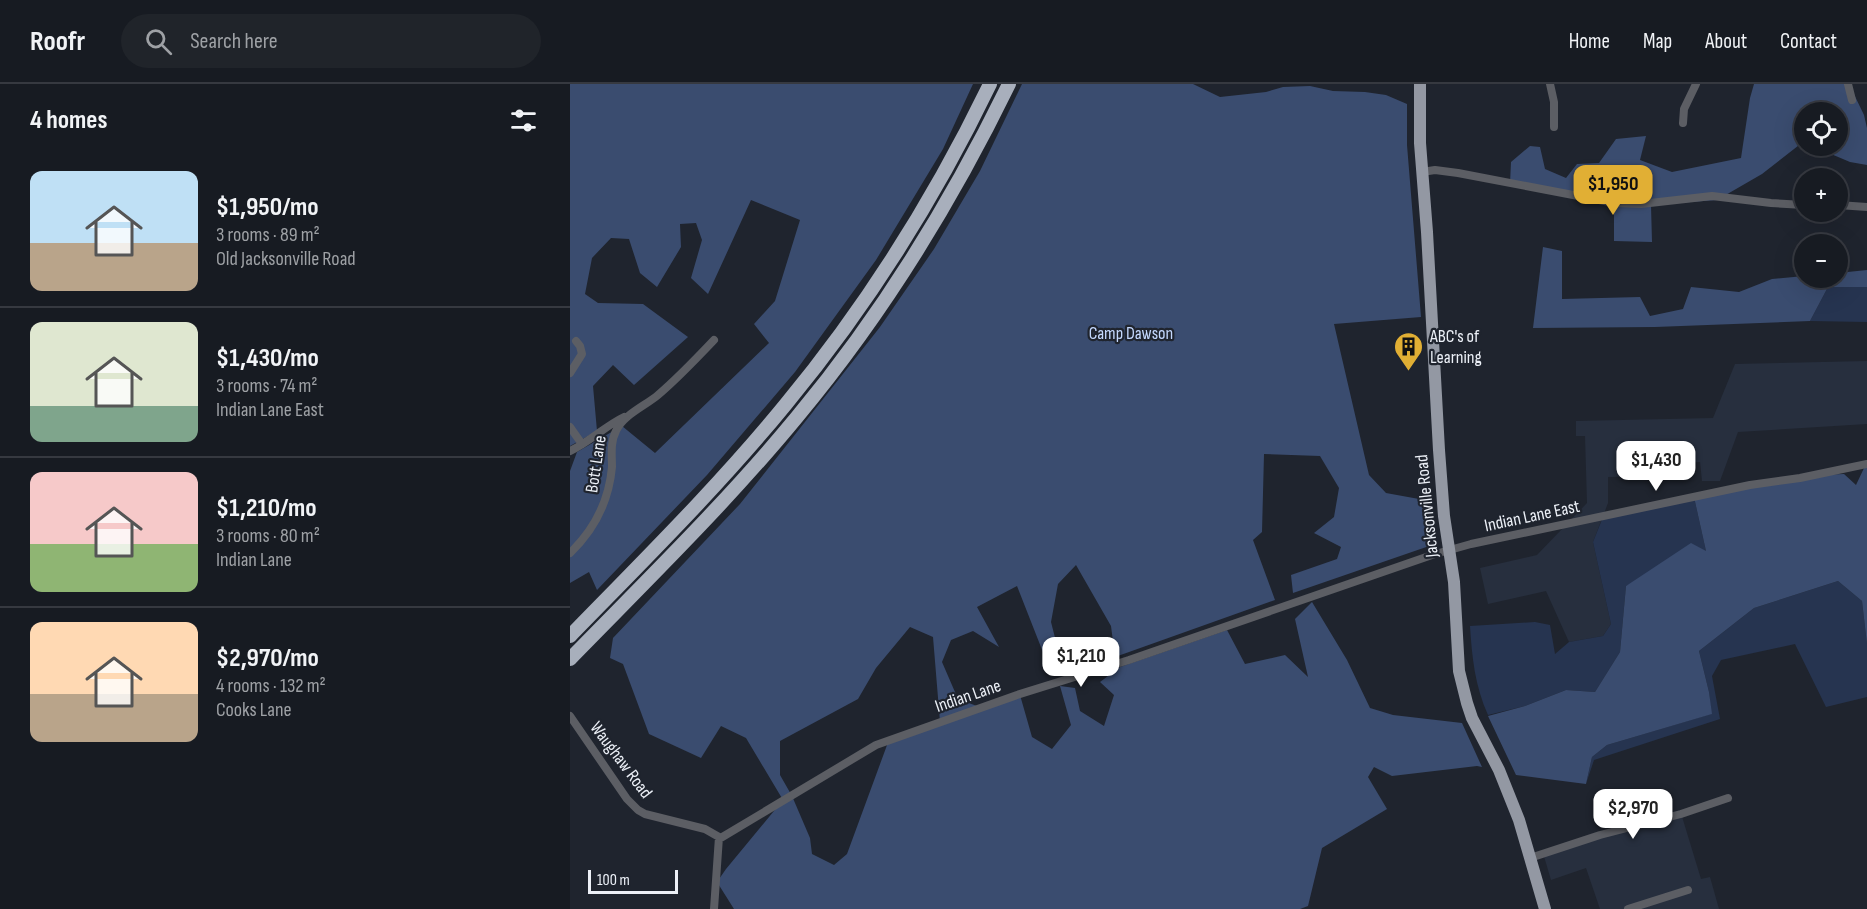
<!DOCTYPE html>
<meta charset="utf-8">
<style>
:root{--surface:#171b22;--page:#20242a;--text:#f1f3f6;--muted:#9ea1a5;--line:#363940;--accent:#e1af34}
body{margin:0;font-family:"Sofia Sans Condensed",sans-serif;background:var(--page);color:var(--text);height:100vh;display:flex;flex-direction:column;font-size:22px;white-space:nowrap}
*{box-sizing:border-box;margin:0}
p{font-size:20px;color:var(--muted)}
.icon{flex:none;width:33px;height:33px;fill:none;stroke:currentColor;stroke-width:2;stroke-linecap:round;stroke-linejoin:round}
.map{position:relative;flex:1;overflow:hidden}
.panel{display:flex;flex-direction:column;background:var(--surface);width:570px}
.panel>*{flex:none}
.tools{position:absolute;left:1224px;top:18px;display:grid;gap:12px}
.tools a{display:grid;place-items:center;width:54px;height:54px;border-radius:50%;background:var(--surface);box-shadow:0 6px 24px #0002,0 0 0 2px var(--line);font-size:30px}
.scale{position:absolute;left:18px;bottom:15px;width:90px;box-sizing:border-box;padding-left:6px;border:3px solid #ecf0f7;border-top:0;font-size:16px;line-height:21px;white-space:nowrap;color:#ecf0f7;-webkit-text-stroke:4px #1f242e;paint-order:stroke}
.price{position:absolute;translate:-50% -51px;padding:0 14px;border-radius:12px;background:#fff;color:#222;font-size:20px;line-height:39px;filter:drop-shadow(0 2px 3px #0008)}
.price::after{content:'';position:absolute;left:50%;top:36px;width:18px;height:14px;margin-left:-9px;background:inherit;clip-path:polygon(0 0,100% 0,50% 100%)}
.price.selected{background:var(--accent);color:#111}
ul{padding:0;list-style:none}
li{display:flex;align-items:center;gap:18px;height:150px;padding:0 30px}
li+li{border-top:2px solid var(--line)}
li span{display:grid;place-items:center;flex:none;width:168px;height:120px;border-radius:12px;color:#555}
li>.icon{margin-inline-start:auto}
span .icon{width:72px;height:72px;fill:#fffc;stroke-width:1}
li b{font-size:26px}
h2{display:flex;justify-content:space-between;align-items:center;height:72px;padding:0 30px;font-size:26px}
header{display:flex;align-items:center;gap:36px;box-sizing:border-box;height:84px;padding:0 30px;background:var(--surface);border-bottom:2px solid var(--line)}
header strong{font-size:28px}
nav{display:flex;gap:33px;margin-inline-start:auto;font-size:21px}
.search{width:420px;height:54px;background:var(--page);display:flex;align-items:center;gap:15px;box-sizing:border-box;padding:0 21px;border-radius:33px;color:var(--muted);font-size:22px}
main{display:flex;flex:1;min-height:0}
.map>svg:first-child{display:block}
</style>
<header>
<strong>Roofr</strong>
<div class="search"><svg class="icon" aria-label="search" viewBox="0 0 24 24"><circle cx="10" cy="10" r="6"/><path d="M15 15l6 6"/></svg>Search here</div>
<nav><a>Home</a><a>Map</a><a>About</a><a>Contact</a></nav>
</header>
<main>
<section class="panel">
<h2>4 homes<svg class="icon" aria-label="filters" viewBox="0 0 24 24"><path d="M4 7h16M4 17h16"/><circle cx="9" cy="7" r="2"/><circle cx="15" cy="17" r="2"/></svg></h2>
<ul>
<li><span style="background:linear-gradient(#bfe0f5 60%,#b9a48a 0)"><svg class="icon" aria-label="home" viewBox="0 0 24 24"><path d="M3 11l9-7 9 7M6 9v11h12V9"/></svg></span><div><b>$1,950/mo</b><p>3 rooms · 89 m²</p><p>Old Jacksonville Road</p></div></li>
<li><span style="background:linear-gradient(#dfe7d0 70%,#7fa58c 0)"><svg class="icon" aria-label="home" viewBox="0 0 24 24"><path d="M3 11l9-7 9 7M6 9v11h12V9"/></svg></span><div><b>$1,430/mo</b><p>3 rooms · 74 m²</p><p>Indian Lane East</p></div></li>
<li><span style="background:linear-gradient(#f6c9c9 60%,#8fb573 0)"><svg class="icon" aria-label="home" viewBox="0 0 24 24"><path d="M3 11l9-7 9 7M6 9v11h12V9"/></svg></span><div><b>$1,210/mo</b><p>3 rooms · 80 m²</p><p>Indian Lane</p></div></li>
<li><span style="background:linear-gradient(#ffd9b3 60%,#b9a48a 0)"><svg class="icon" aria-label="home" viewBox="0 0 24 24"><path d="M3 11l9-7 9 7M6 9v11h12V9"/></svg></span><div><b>$2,970/mo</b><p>4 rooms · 132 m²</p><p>Cooks Lane</p></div></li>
</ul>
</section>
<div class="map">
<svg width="1297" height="825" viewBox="0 0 1297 825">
<rect width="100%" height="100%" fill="#1f242e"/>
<path fill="#272f3e" d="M 1297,277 L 1297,340 L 1168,348 L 1150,397 L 1132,397 L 1130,378 L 1090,381 L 1091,392 L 1038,393 L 1038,419 L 1023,458 L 1041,540 L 1033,552 L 999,558 L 976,507 L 918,520 L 910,484 L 967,471 L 1017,419 L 1015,352 L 1006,352 L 1006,337 L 1143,334 L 1165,280 Z
M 1110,726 L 1131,795 L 1140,793 L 1149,825 L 1030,825 L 1016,784 L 981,796 L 973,769 L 1019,752 Z"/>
<path fill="#263450" d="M 1258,203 L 1297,203 L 1297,238 L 1240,237 Z
M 1124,413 L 1136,467 L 1056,502 L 1050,568 L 1025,608 L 996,606 L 955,622 L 918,631 C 905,602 902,574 900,542 L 965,538 L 980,541 L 985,570 L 999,558 L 1033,552 L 1041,540 L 1023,458 L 1033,433 Z
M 1268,497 L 1292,517 L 1297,560 L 1297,613 L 1256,623 L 1225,560 L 1151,576 L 1142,592 L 1150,635 L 1024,676 L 1016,700 L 1022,673 L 1037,661 L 1141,630 L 1139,608 L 1129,567 L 1184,524 Z"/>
<path fill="#3a4c6f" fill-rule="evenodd" d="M 0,0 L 403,0 L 373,65 L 306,176 L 225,288 L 137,391 L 27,506 L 19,488 L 0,499 L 0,387 L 7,368 L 52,342 L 85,369 L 199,259 L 184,240 L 205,217 L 230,136 L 181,116 L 138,210 L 121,194 L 132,156 L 126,139 L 110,140 L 111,163 L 87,203 L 70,189 L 59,155 L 41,154 L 22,174 L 15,210 L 28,219 L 73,220 L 118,253 L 64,301 L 43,281 L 23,302 L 27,347 L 0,362 Z
M 452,0 L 623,0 L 650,13 L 696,8 L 713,3 L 740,2 L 763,7 L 795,8 L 816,11 L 837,20 L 837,61 L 851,233 L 764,240 L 799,391 L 816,409 L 860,417 L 865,460 L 723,509 L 721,491 L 767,475 L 771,463 L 744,449 L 764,433 L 769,404 L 750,372 L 694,370 L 692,448 L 683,456 L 705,516 L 545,573 L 541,542 L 506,481 L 488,500 L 481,538 L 494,589 L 478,581 L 447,502 L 407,523 L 429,563 L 403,547 L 381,556 L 372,578 L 388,615 L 415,625 L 450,611 L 462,653 L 482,665 L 501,641 L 490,602 L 505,604 L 510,627 L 534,642 L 544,611 L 530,598 L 550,583 L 657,546 L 675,580 L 715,571 L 738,593 L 725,535 L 742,518 L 777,576 L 800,624 L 823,631 L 892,639 L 912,683 L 907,682 L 822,692 L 804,683 L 798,693 L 817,725 L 752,764 L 738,822 L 730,825 L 164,825 L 147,798 L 156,785 L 213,716 L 176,654 L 151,642 L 131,674 L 79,650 L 53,580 L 40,574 L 43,554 L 170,420 L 310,243 L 364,165 L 410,87 ZM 340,543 L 363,553 L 370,638 L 320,653 L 277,770 L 264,781 L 242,770 L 240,754 L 222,712 L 210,691 L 210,657 L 288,615 L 306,584 Z
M 1184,0 L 1279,0 L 1294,31 L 1297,44 L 1297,81 L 1280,78 L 1242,62 L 1268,62 L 1268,28 L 1234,28 L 1234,58 L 1233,58 L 1192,90 L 1147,116 L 1081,121 L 1082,158 L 1044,157 L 1044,119 L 940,100 L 941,78 L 960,62 L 970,63 L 975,85 L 996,94 L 1007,80 L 1029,79 L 1046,55 L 1076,52 L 1070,76 L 1102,88 L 1171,74 L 1180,14 Z
M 973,163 L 992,167 L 992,215 L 1070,213 L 1080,232 L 1113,225 L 1121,203 L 1169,208 L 1202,195 L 1234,192 L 1234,194 L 1268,194 L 1268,189 L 1297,186 L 1297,203 L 1258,203 L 1240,237 L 1085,243 L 963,244 Z
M 1295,382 L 1297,382 L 1297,560 L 1292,517 L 1268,497 L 1184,524 L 1129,567 L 1139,608 L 1142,630 L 1037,661 L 1022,673 L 1016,700 L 946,691 L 918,632 L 955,622 L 996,606 L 1025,608 L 1050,568 L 1056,502 L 1121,459 L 1136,467 L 1124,413 L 1227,392 L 1274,390 L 1286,401 Z"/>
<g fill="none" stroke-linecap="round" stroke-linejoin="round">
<path stroke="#5c5e64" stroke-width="8" d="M 980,0 L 984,18 L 984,43
M 1278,0 L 1282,16
M 1113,39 L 1114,25 L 1126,0
M 852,88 L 865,86 L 888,89 L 1045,119 L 1071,120 L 1142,112 L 1201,119 L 1234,121
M 1268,121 L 1297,123
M 0,289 L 12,270 L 10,262 L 6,257
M 0,343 L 12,360
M 0,367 C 20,358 35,342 54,333
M 0,469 C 24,446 39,416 42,383 C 42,372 40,358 46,347 C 53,331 75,322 88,311 C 108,294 126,275 144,256
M 0,632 L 57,715 L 68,726 L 75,730 L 135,745 L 149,753 L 144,825
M 149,755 L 306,661 L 447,611 L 559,576 L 862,471 L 901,460 L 1180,401 L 1230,394 L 1297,380
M 960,774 L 1030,751 L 1111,730 L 1158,714
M 1058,825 L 1118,806"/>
<path stroke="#9398a3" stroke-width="12" d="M 850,0 L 850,59 L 857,148 L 869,366 L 874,432 L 884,498 L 889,587 L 897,619 L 902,634 L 929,686 L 949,736 L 975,825"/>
<path stroke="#a8afbc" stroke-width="14" d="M 0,552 C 73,477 149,402 216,320 C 297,222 365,114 420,0
M 0,575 C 77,496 157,418 227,333 C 312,231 381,119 439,0"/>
</g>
<defs>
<symbol id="building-pin" viewBox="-11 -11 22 30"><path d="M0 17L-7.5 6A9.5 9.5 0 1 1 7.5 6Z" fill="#e1af34" stroke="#1f242e"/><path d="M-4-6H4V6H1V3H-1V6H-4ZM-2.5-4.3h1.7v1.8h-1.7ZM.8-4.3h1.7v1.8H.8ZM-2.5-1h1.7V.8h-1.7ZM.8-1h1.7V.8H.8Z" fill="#111"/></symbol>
</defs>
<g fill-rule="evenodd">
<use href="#building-pin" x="822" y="246" width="33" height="45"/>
</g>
<g text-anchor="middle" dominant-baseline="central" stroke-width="4.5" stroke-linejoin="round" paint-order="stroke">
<g font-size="18" fill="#c4d8fd" stroke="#1f242e">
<text x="561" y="249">Camp Dawson</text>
</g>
<g font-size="18" fill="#ecf0f7" stroke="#1f242e" text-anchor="start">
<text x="860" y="252">ABC's of<tspan x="860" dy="21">Learning</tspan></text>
</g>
<g font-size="18" fill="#ecf0f7" stroke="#1f242e">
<text transform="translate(26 380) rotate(-81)">Bott Lane</text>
<text transform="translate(857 422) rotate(-96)">Jacksonville Road</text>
<text transform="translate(962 432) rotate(-12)">Indian Lane East</text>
<text transform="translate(398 612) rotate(-19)">Indian Lane</text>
<text transform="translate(51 676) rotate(53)">Waughaw Road</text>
</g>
</g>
</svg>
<div class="tools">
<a><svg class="icon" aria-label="locate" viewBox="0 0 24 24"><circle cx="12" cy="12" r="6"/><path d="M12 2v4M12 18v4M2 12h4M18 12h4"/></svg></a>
<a>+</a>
<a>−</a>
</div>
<div class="scale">100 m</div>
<b class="price selected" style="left:1043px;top:132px">$1,950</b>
<b class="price" style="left:1086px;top:408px">$1,430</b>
<b class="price" style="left:511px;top:604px">$1,210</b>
<b class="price" style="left:1063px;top:756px">$2,970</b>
</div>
</main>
